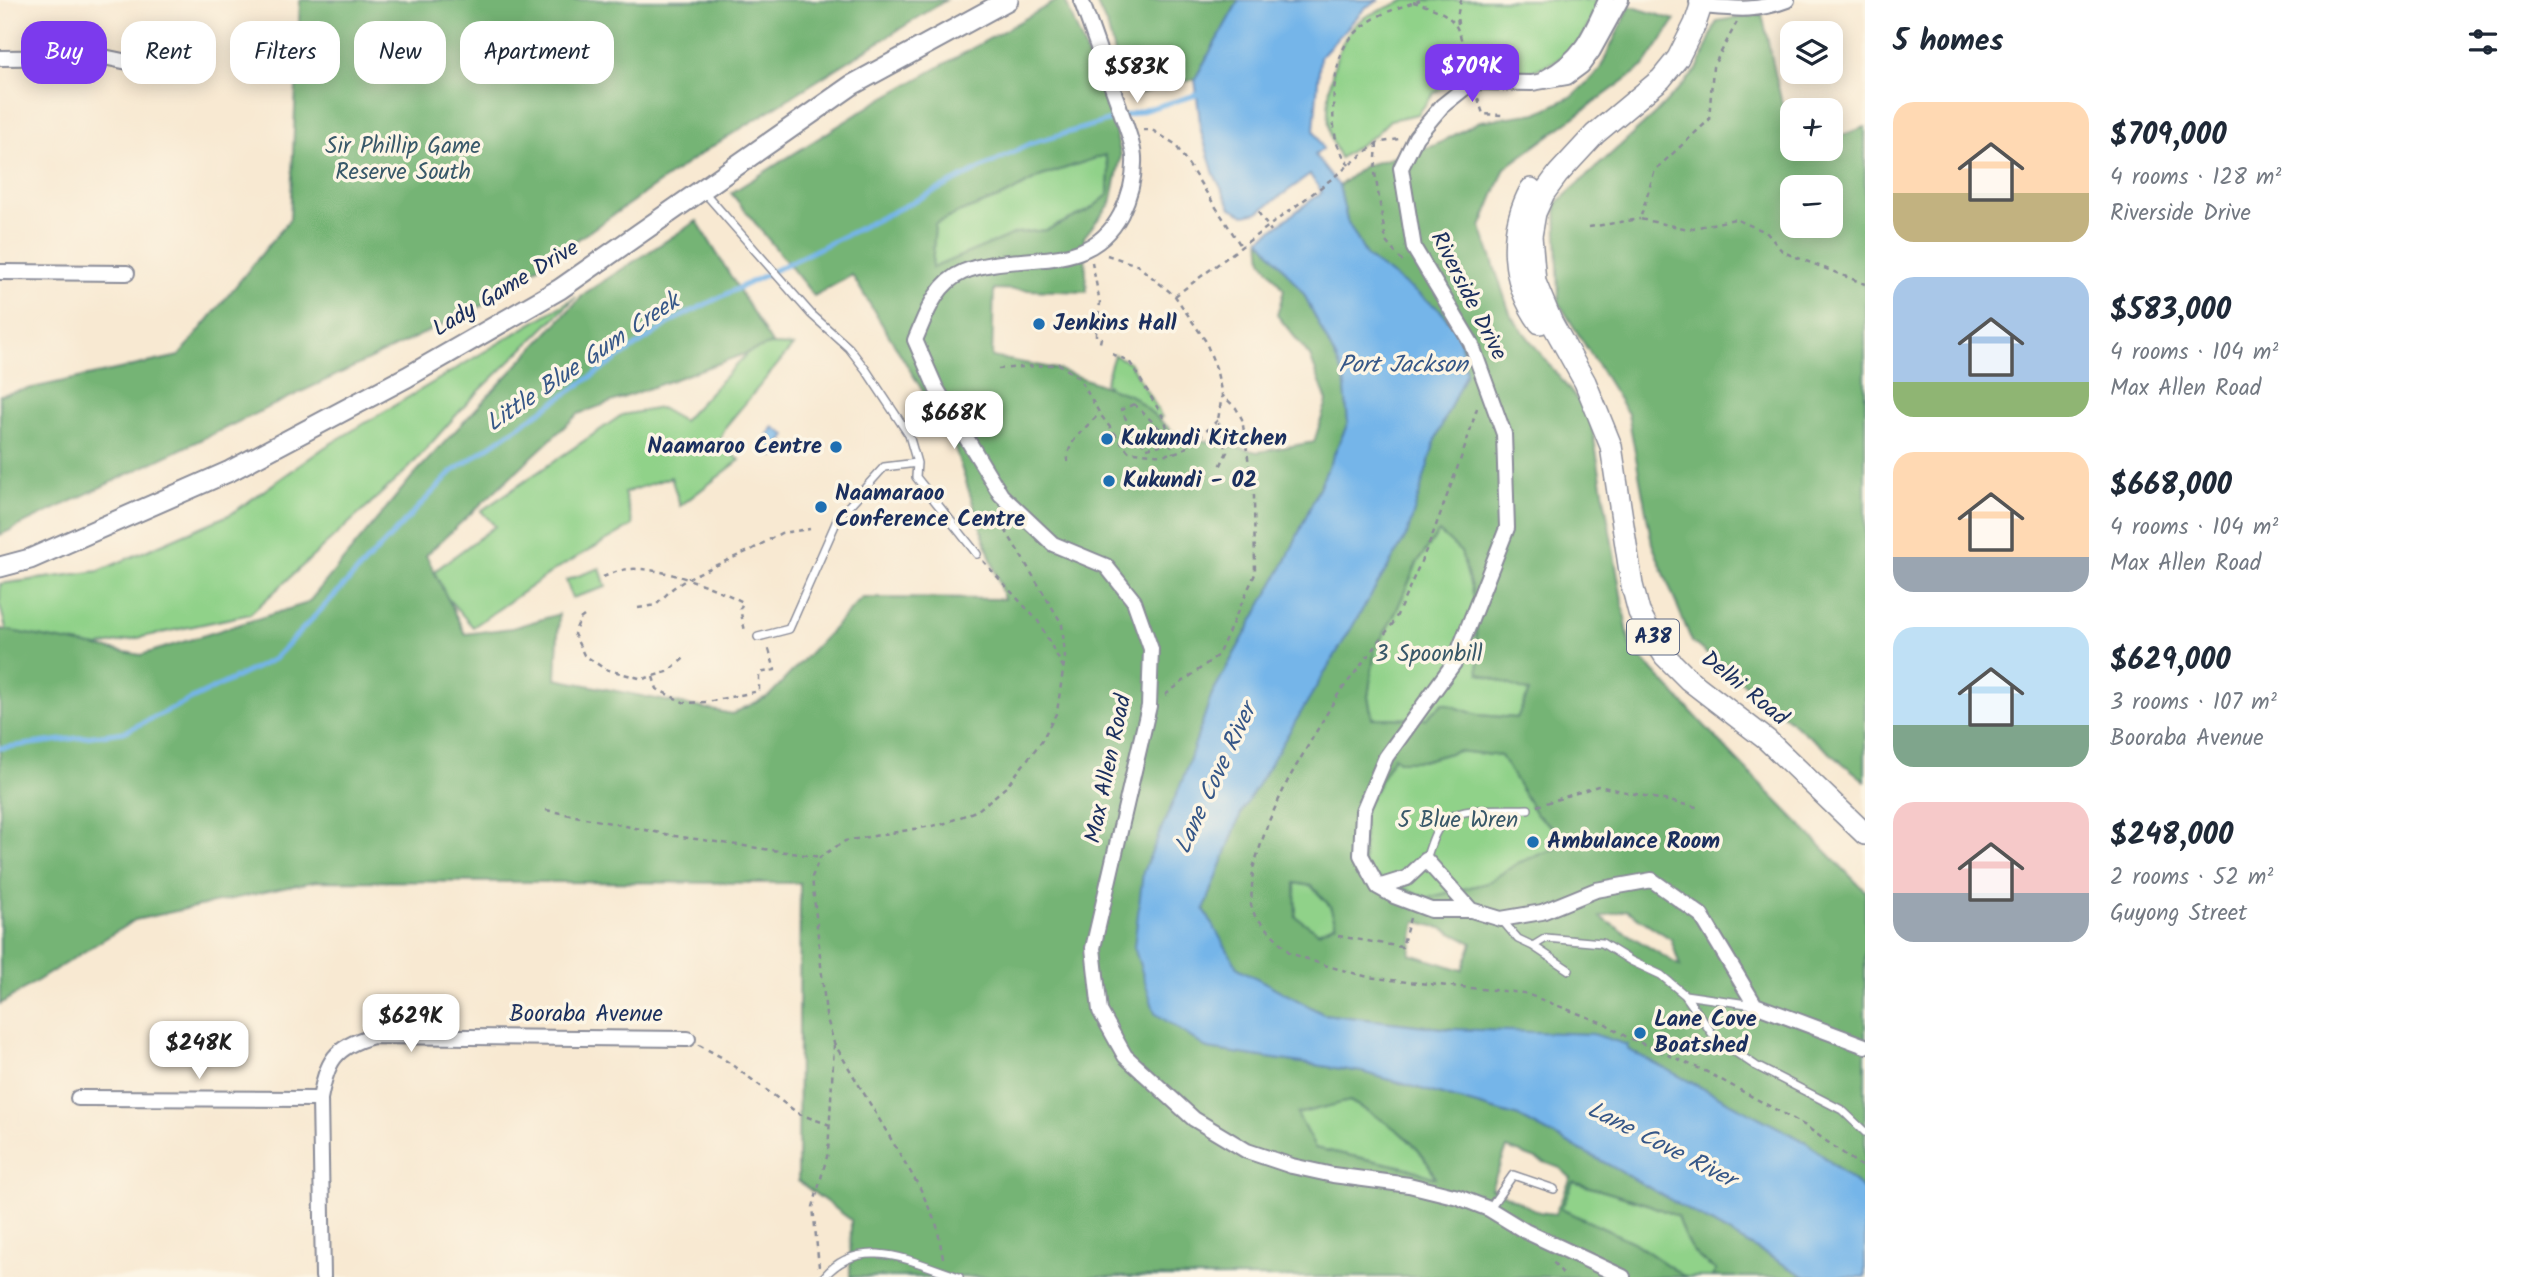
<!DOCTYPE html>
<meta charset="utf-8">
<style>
:root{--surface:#fff;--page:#f6f6f7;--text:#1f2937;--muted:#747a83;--accent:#7c3aed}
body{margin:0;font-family:Kalam,sans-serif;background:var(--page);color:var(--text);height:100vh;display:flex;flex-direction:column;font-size:26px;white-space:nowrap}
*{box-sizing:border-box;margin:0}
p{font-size:23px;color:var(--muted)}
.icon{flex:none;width:38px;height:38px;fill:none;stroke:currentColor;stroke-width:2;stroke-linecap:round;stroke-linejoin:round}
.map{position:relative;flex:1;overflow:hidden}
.sheet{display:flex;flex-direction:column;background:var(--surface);width:665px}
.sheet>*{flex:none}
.hud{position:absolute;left:21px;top:21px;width:665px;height:63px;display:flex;gap:14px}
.tools{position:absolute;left:1780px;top:21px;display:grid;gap:14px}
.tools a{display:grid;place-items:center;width:63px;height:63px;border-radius:14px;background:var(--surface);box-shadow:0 4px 18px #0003;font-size:35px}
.price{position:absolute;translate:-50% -60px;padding:0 16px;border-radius:14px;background:#fff;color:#222;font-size:23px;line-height:46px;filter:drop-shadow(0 2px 4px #0008)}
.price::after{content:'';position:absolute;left:50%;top:42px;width:21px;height:16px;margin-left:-10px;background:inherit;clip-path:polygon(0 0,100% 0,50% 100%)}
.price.on{background:var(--accent);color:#fff}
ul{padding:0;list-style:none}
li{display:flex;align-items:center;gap:21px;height:175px;padding:0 28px}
li span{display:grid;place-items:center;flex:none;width:196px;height:140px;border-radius:21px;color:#555}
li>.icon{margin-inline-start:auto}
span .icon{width:84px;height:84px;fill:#fffc;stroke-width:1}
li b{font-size:30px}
h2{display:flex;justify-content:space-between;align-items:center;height:84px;padding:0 28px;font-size:30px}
.pill{padding:0 24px;border-radius:21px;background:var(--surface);box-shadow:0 4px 18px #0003;font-size:24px;line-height:63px}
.pill.on{background:var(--accent);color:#fff}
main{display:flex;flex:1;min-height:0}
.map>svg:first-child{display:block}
</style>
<main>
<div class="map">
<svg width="1865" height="1277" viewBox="0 0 1865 1277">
<rect width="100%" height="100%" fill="#fcf5e5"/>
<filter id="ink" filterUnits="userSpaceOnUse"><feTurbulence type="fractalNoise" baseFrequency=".0143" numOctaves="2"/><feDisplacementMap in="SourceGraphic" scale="14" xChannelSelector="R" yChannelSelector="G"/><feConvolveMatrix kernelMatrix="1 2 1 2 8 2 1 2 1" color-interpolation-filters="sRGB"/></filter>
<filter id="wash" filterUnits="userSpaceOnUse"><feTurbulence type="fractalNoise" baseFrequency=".00686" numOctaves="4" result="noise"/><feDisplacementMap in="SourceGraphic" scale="28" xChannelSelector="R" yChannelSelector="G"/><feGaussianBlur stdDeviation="1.57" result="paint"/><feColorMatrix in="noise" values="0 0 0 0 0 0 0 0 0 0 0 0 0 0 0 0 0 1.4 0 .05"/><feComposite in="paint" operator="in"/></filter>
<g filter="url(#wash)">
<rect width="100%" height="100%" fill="#f8e9d2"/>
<path fill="#90d289" stroke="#568074" stroke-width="2" d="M 1406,0 L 1600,0 L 1580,42 L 1556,61 L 1526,74 L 1467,75 L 1434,93 L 1418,114 L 1390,120 L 1376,134 L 1340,158 C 1337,150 1331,142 1330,133 C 1324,99 1333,36 1365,17 C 1378,10 1393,6 1406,0 Z
M 1105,155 L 1109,169 L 1108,195 L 1088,211 L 1047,230 L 1016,233 L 932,269 L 935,224 L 958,213 L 1006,195 L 1039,177 Z
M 576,297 L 468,402 L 409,468 L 250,614 L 86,649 L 7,632 L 0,606 L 0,584 L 99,571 L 231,514 L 325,447 Z
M 773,345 L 793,346 L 726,426 L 718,444 L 740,460 L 680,506 L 671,477 L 624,493 L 633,525 L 553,571 L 473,627 L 428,576 L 495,526 L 481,511 L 622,415 L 660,408 L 683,421 L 754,346 Z
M 1114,355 L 1129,362 L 1162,417 L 1146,421 L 1105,383 Z
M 1439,532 L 1461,552 L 1474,598 L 1479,673 L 1529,692 L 1517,718 L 1478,715 L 1443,703 L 1425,719 L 1373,718 L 1368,697 L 1375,650 L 1396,612 L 1417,563 Z
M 600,568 L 606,587 L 572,598 L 566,580 Z
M 1457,751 L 1502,756 L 1536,814 L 1564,836 L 1556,848 L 1518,863 L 1487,883 L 1427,898 L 1364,872 L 1363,811 L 1394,756 L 1422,761 Z
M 1294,883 L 1311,886 L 1330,906 L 1336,925 L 1318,932 L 1296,917 Z
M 1349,1101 L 1389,1123 L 1423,1153 L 1436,1179 L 1408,1168 L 1315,1148 L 1297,1114 Z
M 1573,1182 L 1647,1204 L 1677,1216 C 1685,1242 1692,1256 1716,1270 L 1712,1277 L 1685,1277 L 1633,1242 L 1561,1209 Z"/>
<path fill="#74b475" stroke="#48726a" stroke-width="2" fill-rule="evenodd" d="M 300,0 L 946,0 L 705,151 L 482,306 L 0,535 L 0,395 L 179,356 L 290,219 Z
M 1058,0 L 1065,0 L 1086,52 L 1108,99 L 1121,156 L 1111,203 L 1084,237 L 1087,292 L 994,289 L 992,357 L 1057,369 L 1132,396 L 1177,435 L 1258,452 L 1314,442 L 1327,401 L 1310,356 L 1277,315 L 1284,290 L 1262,260 L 1260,239 L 1304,294 L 1344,375 L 1348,423 L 1287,559 L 1212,694 L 1183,779 L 1208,1049 L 1362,1072 L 1519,1117 L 1609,1165 L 1806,1277 L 1712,1277 L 1716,1270 C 1692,1256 1685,1242 1677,1216 L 1647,1204 L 1573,1182 L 1561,1209 L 1633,1242 L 1685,1277 L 850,1277 L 851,1220 L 798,1181 L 800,883 L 316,881 L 135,920 L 0,1004 L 0,629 L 141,655 L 308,603 L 412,477 L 585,293 L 697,221 L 772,344 L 578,414 L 426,555 L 465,634 L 512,628 L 559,614 L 556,679 L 732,714 L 769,696 L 862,598 L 1004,599 L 952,439 L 852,275 L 814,296 L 731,193 L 873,104 ZM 1105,155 L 1109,169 L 1108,195 L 1088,211 L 1047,230 L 1016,233 L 932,268 L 935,224 L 958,213 L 1006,195 L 1039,177 ZM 1350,1101 C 1384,1121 1420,1139 1435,1178 L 1408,1168 L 1315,1148 L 1297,1114 ZM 1507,1148 L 1560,1168 L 1571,1178 L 1555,1214 L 1539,1212 L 1491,1188 Z
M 1095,0 L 1239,0 L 1195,79 L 1134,95 L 1117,66 L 1108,28 Z
M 1630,6 L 1675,20 L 1644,66 L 1505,168 L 1481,227 L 1511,316 L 1590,416 L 1630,646 L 1732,755 L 1865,891 L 1865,1191 L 1806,1142 L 1627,1049 L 1323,1014 L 1237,968 L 1204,910 L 1242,811 L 1436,438 L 1466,372 L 1440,310 L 1367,257 L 1347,221 L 1339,186 L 1364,166 L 1436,145 L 1480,121 L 1537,113 L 1573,96 L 1599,71 ZM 1439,532 L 1461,552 L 1474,598 L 1479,673 L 1529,692 L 1517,718 L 1478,715 L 1443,703 L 1425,719 L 1372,718 L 1368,697 L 1375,650 L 1396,612 L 1417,563 ZM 1457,751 L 1501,756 L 1536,814 L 1563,836 L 1556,848 L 1518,863 L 1487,883 L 1427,898 L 1364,872 L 1363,811 L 1394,756 L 1398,761 L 1422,761 ZM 1295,883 L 1312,886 L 1330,906 L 1336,924 L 1318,932 L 1296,917 ZM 1626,910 L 1671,939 L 1680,966 L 1600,917 ZM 1416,921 L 1444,929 L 1472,943 L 1462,970 L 1410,954 Z
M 1762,14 L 1792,149 L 1830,149 L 1831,139 L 1865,127 L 1865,781 L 1692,642 L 1652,544 L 1628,414 L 1559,303 L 1556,204 L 1655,114 L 1697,70 L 1717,21 ZM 1792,187 L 1830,187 L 1830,226 L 1792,226 Z"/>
<path fill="#75b5e9" stroke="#4872a4" stroke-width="2" d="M 1239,0 L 1379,0 L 1366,7 L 1320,57 L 1314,130 L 1323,149 L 1315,155 L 1339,186 L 1347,221 L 1367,257 L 1440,310 L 1459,333 L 1466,372 L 1436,438 L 1407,535 L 1242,811 L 1204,910 L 1238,968 L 1323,1014 L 1449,1029 L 1593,1034 L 1628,1045 L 1627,1049 L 1806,1142 L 1865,1191 L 1865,1277 L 1806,1277 L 1609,1165 L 1519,1117 L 1362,1072 L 1208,1049 L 1155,1013 L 1134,947 L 1143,872 L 1183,779 L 1212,694 L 1287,559 L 1348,423 L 1344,375 L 1304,294 L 1260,239 L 1322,192 L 1310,175 L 1258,212 L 1245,215 L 1231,208 L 1214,174 L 1201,131 L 1195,79 Z
M 773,427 L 786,435 L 774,456 L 761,448 Z"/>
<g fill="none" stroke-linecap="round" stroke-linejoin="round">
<path stroke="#75b5e9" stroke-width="5" d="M 0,748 L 124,732 L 274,659 L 452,472 L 674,320 L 1032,143 L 1203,93"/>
</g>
</g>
<g filter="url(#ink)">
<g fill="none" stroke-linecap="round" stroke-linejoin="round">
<defs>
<path id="service" d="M 704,192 L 811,314 L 849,348 L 866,370 L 909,435 L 917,463 L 916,477 L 977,554
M 758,637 L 789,629 L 838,518 L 884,467 L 917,463
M 1426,859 C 1431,846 1434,829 1446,820 C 1462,806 1506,810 1528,809
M 1501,919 L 1518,939 L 1533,946 L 1546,938 L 1602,943 L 1631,961 L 1661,975 L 1685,995
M 1533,946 L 1569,970
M 1754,1005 L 1685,995 L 1716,1039 L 1756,1066 L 1842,1110 L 1865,1132
M 1489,1209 L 1513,1175 L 1554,1189
M 824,1277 C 860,1233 915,1263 959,1277"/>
<path id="minor" d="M 1081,0 C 1094,35 1106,71 1119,106 C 1124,122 1133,141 1134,157 C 1135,178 1130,196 1121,214 C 1088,278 1017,249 963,272 C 935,284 926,315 915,340 L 936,388 L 1001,495 L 1053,544 L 1106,566 L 1134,601 L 1151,649 L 1149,706 L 1093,948 L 1100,1011 L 1125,1056 L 1194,1119 L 1247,1151 L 1292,1166 L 1333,1175 L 1409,1185 L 1458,1197 L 1489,1209 L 1525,1231 L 1623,1277
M 1621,0 L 1593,51 L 1582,66 L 1567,77 L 1532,83 L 1472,82 L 1442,106 L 1416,137 L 1401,168 L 1414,248 L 1471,343 L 1504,434 L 1507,528 L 1454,663 L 1386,757 L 1363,811 L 1361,855 L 1378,887 L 1394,896 L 1431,910 L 1471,910 L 1501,919 L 1542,912 L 1596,890 L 1652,880 L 1701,915 L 1755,1005 L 1865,1046
M 1697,2 L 1702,6 C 1735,9 1756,12 1787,0
M 0,58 L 104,57 L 156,68
M 1546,77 C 1581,59 1591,34 1606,0
M 0,272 L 127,273
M 1378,887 L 1407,878 L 1426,860 L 1471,910
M 78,1098 L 320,1099
M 323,1277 L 320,1099 C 327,1061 334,1047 373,1036 L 688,1039"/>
<path id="secondary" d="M 0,567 L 30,559 L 230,471 L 407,377 L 560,289 L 852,85 L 1008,0"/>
<path id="primary" d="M 1703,0 L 1695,24 L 1678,58 L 1661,79 L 1595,134 L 1558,174 L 1544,193 L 1535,213 L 1531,236 L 1535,282 L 1552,323 L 1585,382 L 1611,446 L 1632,585 L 1639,612 L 1651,634 L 1665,656 L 1689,680 L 1767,740 L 1865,834
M 1531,189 C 1507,233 1511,283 1540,323"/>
</defs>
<use href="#service" stroke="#8a8c98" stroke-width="10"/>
<use href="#minor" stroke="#8a8c98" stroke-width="18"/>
<use href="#secondary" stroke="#8a8c98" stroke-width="23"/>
<use href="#primary" stroke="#8a8c98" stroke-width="24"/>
<path stroke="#8a8c98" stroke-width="2.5" stroke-dasharray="5 5" stroke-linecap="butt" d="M 1413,2 C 1460,15 1458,25 1468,68
M 1737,22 L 1713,67 L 1709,120 L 1655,170 L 1640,219 L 1689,229 L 1735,219 L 1766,232 L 1783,252 L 1865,284
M 1458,24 L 1457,16 L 1461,0
M 1478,98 L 1483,114 L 1502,115
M 1143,130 L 1152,130 L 1175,144 L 1241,246
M 1377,143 L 1375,173 L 1386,242 L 1405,264
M 1349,165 C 1345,159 1341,152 1338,146 C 1329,121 1333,66 1346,44 C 1350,38 1359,29 1365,25 C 1381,12 1402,7 1420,0
M 1258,212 L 1271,231
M 1589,227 L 1640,219
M 1107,255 L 1137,265 L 1175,296 L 1205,340 L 1216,368 L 1222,395 L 1218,420 L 1227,452 L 1219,469
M 1092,262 L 1100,303 L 1096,332 L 1096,336 L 1101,338 L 1099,347
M 1175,296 L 1320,188 L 1377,143 L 1399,139
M 1112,354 L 1129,361 L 1165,420 L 1173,453
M 998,369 L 1059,364 L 1079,378 L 1100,414 L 1128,451 C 1181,459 1180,454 1218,420
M 1134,404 L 1159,428 L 1160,445 L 1147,448 L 1132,430 L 1121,410 Z
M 1477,408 L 1465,447 L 1431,539 L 1394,622 L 1337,696 L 1288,780 L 1268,823 L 1253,868 L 1251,905 L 1255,916 L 1290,953 L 1324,965 L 1368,977 L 1407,982 L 1524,993 L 1606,1024 L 1625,1036 L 1707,1072 L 1804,1125 L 1865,1169
M 1068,462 C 1066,441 1086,428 1099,414
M 983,561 L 1038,621 L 1063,667
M 603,577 C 611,574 621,569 630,569 C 663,567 714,587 743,602 L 740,609 L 745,631
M 638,608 L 656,605 L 673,588 L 694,575 L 751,550 L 781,533 L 810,529
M 584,616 L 580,619 L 574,634 L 584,655 L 605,669 L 643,679 L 667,672 L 687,656
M 653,677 L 657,689 L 685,703 L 707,702 L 759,691 L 759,673 L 775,670 L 768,646
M 1165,695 L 1218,655 L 1255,574 L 1254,496 L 1242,419 L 1236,408 L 1222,395
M 1537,806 L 1598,786 L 1701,808
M 546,810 L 675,836 L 820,857
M 1338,936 L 1402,947 L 1410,918
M 699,1045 L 721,1057 L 799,1114 L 830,1125
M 943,1258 L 937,1226 L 920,1188 L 834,1043 L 826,1015 L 812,877 L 820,857 L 845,841 L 943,824 L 978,810 L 1006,787 L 1041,742 L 1057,712 L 1065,657 L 1062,624 L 1006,531 L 1004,520
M 1553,1262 L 1566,1277
M 819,1267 L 813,1207 L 828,1153 L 834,1045"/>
<use href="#service" stroke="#fff" stroke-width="7"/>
<use href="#minor" stroke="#fff" stroke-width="14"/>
<use href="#secondary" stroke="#fff" stroke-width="19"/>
<use href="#primary" stroke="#fff" stroke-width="21"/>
</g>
</g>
<g fill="#1f6fb2" stroke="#fcf5e5" stroke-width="2.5">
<circle cx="1039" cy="324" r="7"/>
<circle cx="1107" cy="439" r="7"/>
<circle cx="836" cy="447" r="7"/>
<circle cx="1109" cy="481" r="7"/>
<circle cx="821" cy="507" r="7"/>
<circle cx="1533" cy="842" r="7"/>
<circle cx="1640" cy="1033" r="7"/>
</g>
<g text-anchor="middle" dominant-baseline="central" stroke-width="7" stroke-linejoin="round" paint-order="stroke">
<rect fill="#fcf5e5" stroke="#5e6a86" stroke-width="2" x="1627" y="619.5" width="52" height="35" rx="5"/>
<g font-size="21" font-weight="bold" fill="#1b2f5e">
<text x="1653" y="637">A38</text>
</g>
<g font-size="23" fill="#385869" stroke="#fcf5e5">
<text x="403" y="147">Sir Phillip Game<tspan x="403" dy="26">Reserve South</tspan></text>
<text x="1429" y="655">3 Spoonbill</text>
<text x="1458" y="821">5 Blue Wren</text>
</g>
<g font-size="23" fill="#1b2f5e" stroke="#fcf5e5">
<text transform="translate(506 289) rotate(-31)">Lady Game Drive</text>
<text transform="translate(1468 296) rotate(63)">Riverside Drive</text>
<text transform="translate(1744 689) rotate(39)">Delhi Road</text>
<text transform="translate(1109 769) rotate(-78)">Max Allen Road</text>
<text x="586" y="1015">Booraba Avenue</text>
</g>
<g font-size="23" font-weight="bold" fill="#1b2f5e" stroke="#fcf5e5" text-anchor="start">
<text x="1053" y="324">Jenkins Hall</text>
<text x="1121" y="439">Kukundi Kitchen</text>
<text x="822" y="447" text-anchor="end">Naamaroo Centre</text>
<text x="1123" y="481">Kukundi - 02</text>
<text x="835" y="494">Naamaraoo<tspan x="835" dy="26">Conference Centre</tspan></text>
<text x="1547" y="842">Ambulance Room</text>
<text x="1654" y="1020">Lane Cove<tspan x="1654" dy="26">Boatshed</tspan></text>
</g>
<g font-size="24" font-style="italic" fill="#365788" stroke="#fcf5e5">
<text transform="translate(583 363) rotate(-34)">Little Blue Gum Creek</text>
<text x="1403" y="365">Port Jackson</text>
<text transform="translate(1216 779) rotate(-65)">Lane Cove River</text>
<text transform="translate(1661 1145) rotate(27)">Lane Cove River</text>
</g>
</g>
</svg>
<div class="tools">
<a><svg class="icon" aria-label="layers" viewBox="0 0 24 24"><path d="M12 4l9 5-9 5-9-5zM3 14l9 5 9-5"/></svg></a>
<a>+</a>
<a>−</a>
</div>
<b class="price on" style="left:1472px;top:104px">$709K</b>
<b class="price" style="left:1137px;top:105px">$583K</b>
<b class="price" style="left:954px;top:451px">$668K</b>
<b class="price" style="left:411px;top:1054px">$629K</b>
<b class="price" style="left:199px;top:1081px">$248K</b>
<div class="hud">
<a class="pill on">Buy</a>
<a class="pill">Rent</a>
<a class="pill">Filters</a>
<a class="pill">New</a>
<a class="pill">Apartment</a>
</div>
</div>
<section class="sheet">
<h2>5 homes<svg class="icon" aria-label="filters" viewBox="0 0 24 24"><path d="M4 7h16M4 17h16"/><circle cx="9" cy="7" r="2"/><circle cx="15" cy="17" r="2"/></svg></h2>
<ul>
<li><span style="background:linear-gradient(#ffd9b3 65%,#c2b280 0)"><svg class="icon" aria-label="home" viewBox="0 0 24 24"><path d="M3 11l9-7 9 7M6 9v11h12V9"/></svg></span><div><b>$709,000</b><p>4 rooms · 128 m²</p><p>Riverside Drive</p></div></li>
<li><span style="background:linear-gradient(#a9c7e8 75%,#8fb573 0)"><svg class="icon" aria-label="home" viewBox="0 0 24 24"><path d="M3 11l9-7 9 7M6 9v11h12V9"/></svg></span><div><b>$583,000</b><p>4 rooms · 104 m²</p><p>Max Allen Road</p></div></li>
<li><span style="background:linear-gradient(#ffd9b3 75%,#9aa5b1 0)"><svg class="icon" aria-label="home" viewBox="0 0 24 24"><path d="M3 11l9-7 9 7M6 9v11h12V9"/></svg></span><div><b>$668,000</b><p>4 rooms · 104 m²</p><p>Max Allen Road</p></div></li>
<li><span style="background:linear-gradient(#bfe0f5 70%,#7fa58c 0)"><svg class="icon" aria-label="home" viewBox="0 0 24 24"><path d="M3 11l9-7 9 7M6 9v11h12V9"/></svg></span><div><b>$629,000</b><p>3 rooms · 107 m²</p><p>Booraba Avenue</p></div></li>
<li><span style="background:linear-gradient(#f6c9c9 65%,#9aa5b1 0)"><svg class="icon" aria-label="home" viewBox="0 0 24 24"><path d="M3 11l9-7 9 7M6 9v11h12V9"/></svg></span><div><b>$248,000</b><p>2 rooms · 52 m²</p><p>Guyong Street</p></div></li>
</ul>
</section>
</main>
